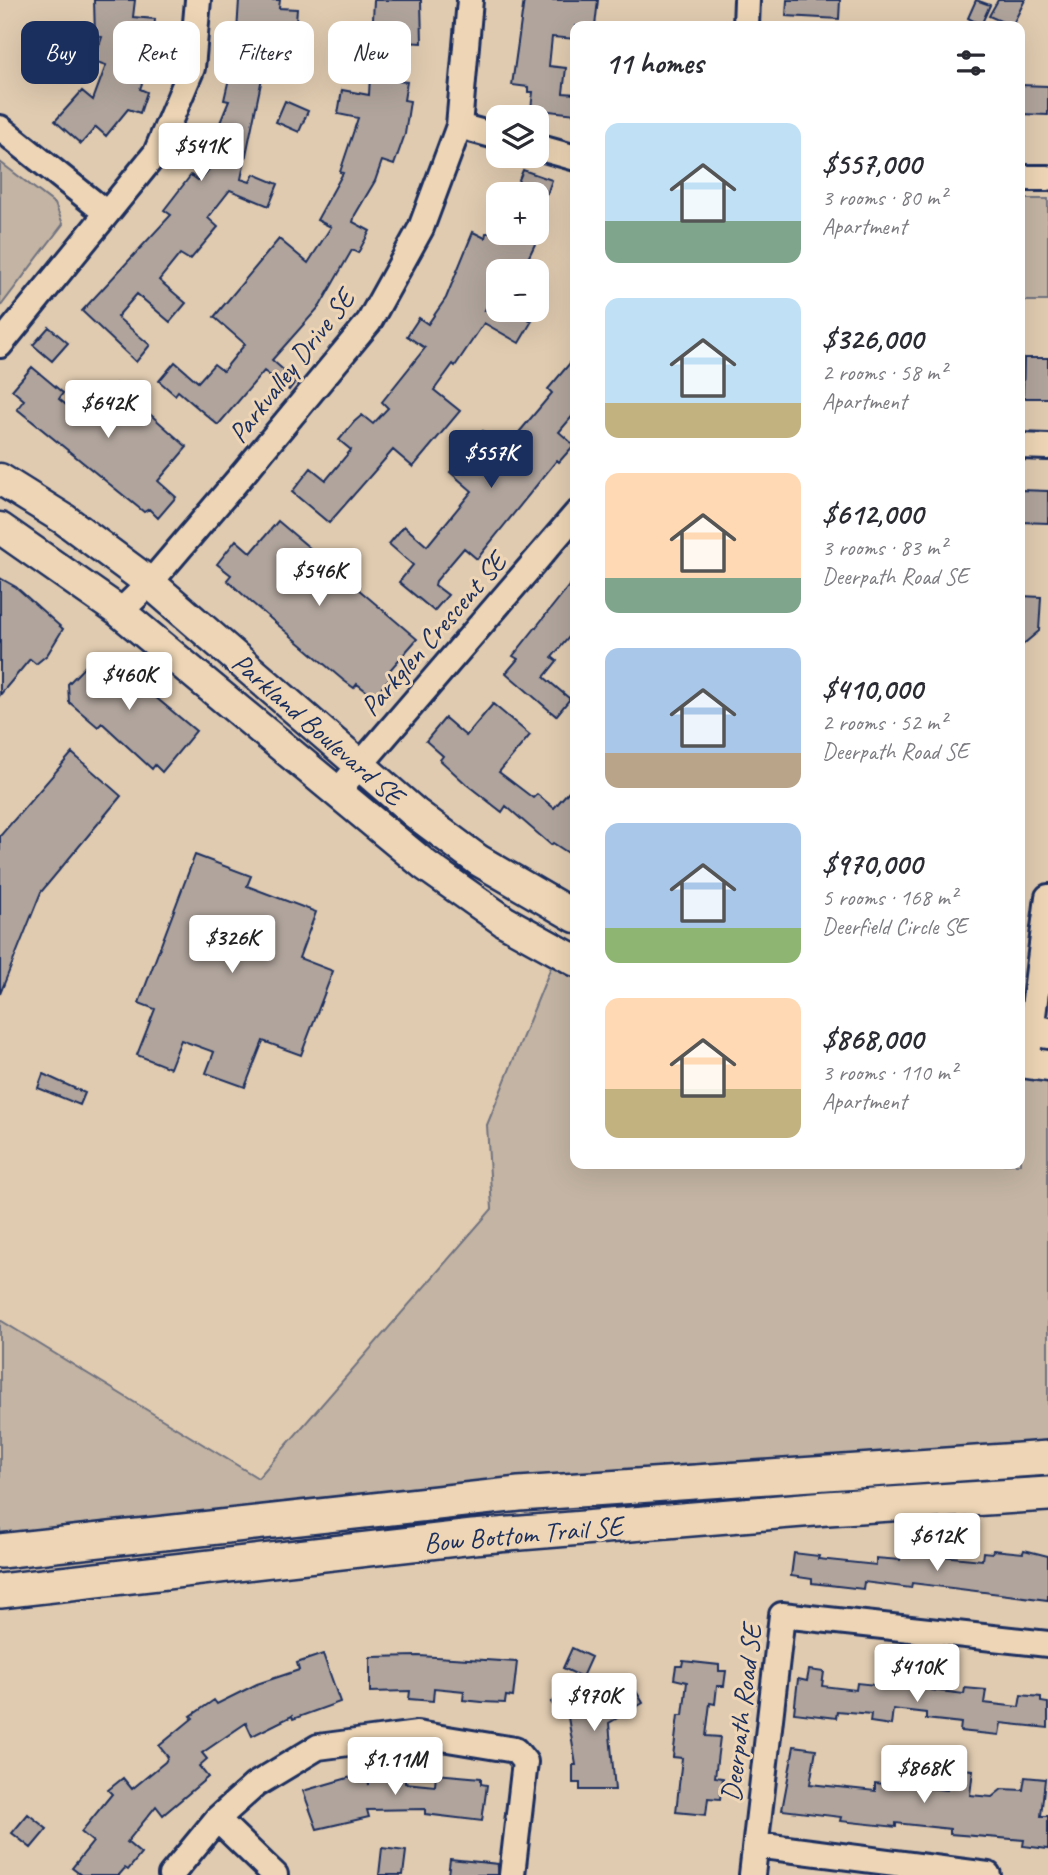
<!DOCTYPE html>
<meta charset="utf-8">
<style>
:root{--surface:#fff;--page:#f7f7f7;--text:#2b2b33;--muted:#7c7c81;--accent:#1b2f5e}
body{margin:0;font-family:Caveat,sans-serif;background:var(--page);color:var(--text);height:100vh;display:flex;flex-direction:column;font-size:26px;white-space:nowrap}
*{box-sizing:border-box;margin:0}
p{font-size:23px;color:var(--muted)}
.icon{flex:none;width:38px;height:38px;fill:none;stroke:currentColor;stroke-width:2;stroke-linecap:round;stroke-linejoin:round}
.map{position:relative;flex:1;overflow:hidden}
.drawer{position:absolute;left:570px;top:21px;width:455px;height:1148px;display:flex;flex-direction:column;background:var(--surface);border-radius:14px;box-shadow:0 7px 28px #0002}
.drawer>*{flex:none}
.guide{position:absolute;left:21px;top:21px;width:444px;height:63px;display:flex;gap:14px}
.fabs{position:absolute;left:486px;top:105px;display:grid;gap:14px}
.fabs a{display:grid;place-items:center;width:63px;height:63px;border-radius:14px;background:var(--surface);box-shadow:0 7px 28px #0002;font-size:35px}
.price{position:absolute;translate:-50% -60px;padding:0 16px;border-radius:7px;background:#fff;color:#222;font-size:23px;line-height:46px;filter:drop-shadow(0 2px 4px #0008)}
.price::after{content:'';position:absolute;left:50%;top:42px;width:21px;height:16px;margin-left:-10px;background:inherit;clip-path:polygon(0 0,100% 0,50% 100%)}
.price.active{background:var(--accent);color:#fff}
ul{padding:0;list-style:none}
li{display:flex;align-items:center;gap:21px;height:175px;padding:0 35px}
li span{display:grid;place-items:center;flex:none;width:196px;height:140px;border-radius:14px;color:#555}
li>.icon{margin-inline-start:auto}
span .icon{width:84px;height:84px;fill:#fffc;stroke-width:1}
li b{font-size:30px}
h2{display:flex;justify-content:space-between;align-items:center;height:84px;padding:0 35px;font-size:30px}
.chip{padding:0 24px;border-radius:14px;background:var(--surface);box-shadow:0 7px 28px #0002;font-size:24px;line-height:63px}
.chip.active{background:var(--accent);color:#fff}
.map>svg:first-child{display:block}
</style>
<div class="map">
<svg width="1048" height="1875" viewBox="0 0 1048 1875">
<rect width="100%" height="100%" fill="#e0cbb0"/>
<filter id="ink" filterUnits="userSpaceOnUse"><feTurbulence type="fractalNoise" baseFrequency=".0143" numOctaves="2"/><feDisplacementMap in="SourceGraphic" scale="14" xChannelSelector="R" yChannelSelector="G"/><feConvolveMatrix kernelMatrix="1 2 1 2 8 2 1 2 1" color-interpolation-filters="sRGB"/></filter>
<g filter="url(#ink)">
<path fill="#c3b4a3" stroke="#6f7280" stroke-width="2" d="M 0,162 L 55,204 L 63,224 L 0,307 Z
M 1027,199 L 1048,199 L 1048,301 L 1020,301 L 1020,201 Z
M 553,962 L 576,970 L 576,1164 L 1020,1164 L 1020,1075 L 1048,1079 L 1048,1443 L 678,1465 L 0,1534 L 0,1320 L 258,1478 L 492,1209 L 487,1125 Z"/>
<path fill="#b0a49c" stroke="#1b2f5e" stroke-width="2" d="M 94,0 L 135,0 L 133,17 L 155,19 L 152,57 L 140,89 L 147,92 L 140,113 L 128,109 L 106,136 L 96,127 L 81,144 L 55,121 L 82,91 L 93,100 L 106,65 L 94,61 L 102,37 L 95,36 Z
M 239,0 L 280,0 L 279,8 L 297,9 L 295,33 L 290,33 L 289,56 L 267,54 L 241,179 L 250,182 L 254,174 L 278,184 L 269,206 L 230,190 L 208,218 L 218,227 L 190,260 L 180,254 L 159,280 L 186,303 L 170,322 L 137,294 L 117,317 L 150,345 L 136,362 L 82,311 L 171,215 L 164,210 L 191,175 L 198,180 L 202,178 L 234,137 L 217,130 L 229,101 L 224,100 L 236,48 Z
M 374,0 L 421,0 L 422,43 L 403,42 L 401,50 L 398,81 L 407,82 L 404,100 L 410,101 L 405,134 L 394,165 L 382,161 L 375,181 L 355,215 L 353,222 L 370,231 L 358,253 L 352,250 L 320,306 L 272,360 L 296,381 L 289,390 L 264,371 L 218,425 L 178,391 L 175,395 L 159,381 L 175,362 L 198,382 L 214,364 L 223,371 L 245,344 L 214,317 L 279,239 L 308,263 L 331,227 L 317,220 L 343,173 L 340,172 L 358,118 L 338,114 L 342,90 L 369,95 Z
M 524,0 L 598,0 L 595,26 L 576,26 L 576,39 L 552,37 L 549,66 L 566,68 L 563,93 L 576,94 L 576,114 L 531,109 L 533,92 L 528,92 L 528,87 L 512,85 Z
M 787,0 L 840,0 L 839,19 L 786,16 Z
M 976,0 L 990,5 L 981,25 L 968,18 Z
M 998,0 L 1025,0 L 1012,26 L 989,16 Z
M 1020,85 L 1048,86 L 1048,115 L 1020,114 Z
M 285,101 L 308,111 L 299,132 L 276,122 Z
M 523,170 L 552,180 L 547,194 L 513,194 Z
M 473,232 L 485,238 L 486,233 L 536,233 L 534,239 L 537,240 L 522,271 L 499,271 L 499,283 L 485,310 L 511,310 L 532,321 L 519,343 L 484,323 L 455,366 L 453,364 L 434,390 L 460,411 L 413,467 L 393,450 L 329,523 L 292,492 L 311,468 L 326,480 L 351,450 L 339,440 L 354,422 L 362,415 L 373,424 L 388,408 L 382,402 L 425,348 L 407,336 L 419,318 L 428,324 L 446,298 Z
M 49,327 L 68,343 L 52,361 L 33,345 Z
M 576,356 L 576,412 L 559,432 L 574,445 L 559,462 L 557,460 L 477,559 L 464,548 L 436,581 L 435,585 L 448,595 L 434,611 L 399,582 L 413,565 L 389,544 L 404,526 L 427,546 L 472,491 L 450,472 L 467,450 L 483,431 L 505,449 L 552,393 L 548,389 Z
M 1024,358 L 1048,358 L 1048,398 L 1023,398 Z
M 32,367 L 63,393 L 59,399 L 86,421 L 116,384 L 187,447 L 158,481 L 176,497 L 158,518 L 149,509 L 144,512 L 17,409 L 24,400 L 12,390 Z
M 1020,490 L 1048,491 L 1048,523 L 1020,522 Z
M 278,521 L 417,639 L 389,671 L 393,674 L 374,697 L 357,684 L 354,688 L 343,680 L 251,602 L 227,580 L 231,575 L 217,564 L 236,540 L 251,553 Z
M 576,577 L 576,629 L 552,657 L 557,661 L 544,677 L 570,699 L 556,716 L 506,673 L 518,659 L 513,656 Z
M 0,578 L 16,587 L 63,629 L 47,655 L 36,664 L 30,659 L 0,695 Z
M 1021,596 L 1041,597 L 1039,631 L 1020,647 Z
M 100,651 L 196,731 L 162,772 L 155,765 L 152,769 L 102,723 L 98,727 L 69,702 L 68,684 Z
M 493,704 L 530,735 L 499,772 L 533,798 L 537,794 L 554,808 L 576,783 L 576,858 L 553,843 L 551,845 L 506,806 L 502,812 L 466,784 L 440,760 L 443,756 L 426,741 L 445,718 L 466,736 Z
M 72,753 L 121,796 L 41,892 L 0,994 L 0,836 Z
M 195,855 L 251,876 L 247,886 L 316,912 L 299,958 L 333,971 L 301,1055 L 263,1041 L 245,1087 L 206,1073 L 214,1052 L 181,1040 L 170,1068 L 137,1055 L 155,1009 L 139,1003 Z
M 43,1074 L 85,1093 L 80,1105 L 38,1088 Z
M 993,1550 L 1023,1553 L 1024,1550 L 1048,1556 L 1048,1600 L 912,1583 L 911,1588 L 864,1582 L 863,1589 L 812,1583 L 812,1579 L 791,1576 L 794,1553 L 819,1556 L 818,1559 L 876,1565 L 876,1558 L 900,1560 L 901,1552 L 982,1560 L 983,1552 L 992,1553 Z
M 572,1648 L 591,1657 L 582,1677 L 563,1668 Z
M 323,1654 L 340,1702 L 293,1719 L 292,1716 L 252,1736 L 246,1723 L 202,1753 L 207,1759 L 199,1766 L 208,1777 L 163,1815 L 156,1806 L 127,1842 L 141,1854 L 128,1870 L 125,1868 L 119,1875 L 81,1875 L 72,1868 L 93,1842 L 81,1832 L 112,1794 L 108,1790 L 123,1778 L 132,1789 L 165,1762 L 168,1757 L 159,1746 L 193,1718 L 191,1716 L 214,1700 L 217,1704 L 257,1684 L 299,1670 L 297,1663 Z
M 419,1656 L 517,1662 L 513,1697 L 506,1696 L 505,1703 L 482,1702 L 463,1700 L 464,1691 L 434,1688 L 433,1701 L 409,1699 L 410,1691 L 370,1692 L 370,1657 Z
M 683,1661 L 719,1665 L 719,1671 L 726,1671 L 724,1686 L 717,1686 L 715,1704 L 710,1703 L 706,1736 L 720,1737 L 715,1777 L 723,1778 L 720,1799 L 708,1798 L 706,1815 L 676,1812 L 682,1758 L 673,1757 L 678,1715 L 683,1715 L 687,1682 L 674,1679 L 676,1666 L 682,1666 Z
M 809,1670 L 824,1672 L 822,1686 L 856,1690 L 857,1683 L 875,1685 L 876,1678 L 932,1684 L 932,1690 L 964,1694 L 965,1688 L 986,1690 L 984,1703 L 1019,1707 L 1021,1695 L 1041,1697 L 1041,1702 L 1048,1703 L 1048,1728 L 1001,1723 L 999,1735 L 960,1731 L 961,1723 L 926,1719 L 926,1713 L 893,1709 L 891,1725 L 870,1722 L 871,1714 L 837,1711 L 836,1718 L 794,1713 L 798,1679 L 807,1681 Z
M 584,1681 L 600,1706 L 633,1686 L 643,1703 L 609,1723 L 615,1790 L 580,1790 L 580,1783 L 573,1783 L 573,1765 L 576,1765 L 567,1711 L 559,1715 L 551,1702 Z
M 794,1746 L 816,1749 L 810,1784 L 875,1791 L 875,1783 L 947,1790 L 950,1768 L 973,1770 L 970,1795 L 992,1797 L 1002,1789 L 1023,1790 L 1025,1777 L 1045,1779 L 1041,1816 L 1048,1816 L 1048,1849 L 1023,1846 L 1024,1840 L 950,1834 L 950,1829 L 896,1823 L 896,1827 L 840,1821 L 841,1817 L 782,1810 Z
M 379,1767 L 398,1767 L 398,1774 L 405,1774 L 405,1783 L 435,1786 L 436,1774 L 481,1778 L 481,1784 L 487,1785 L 482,1821 L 425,1814 L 425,1809 L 367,1810 L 369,1817 L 317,1829 L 303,1791 L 365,1773 L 369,1785 L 369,1772 Z
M 28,1814 L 47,1829 L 31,1848 L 12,1833 Z
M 382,1848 L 406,1851 L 403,1875 L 379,1875 Z
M 450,1859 L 498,1864 L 497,1875 L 448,1875 Z"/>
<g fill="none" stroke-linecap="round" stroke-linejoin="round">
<defs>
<path id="minor" d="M 746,26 L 747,0
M 459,126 L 499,137
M 0,128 L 105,212
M 537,147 L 576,158
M 1020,178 L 1048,178
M 0,345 L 156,153 L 192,68 L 198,0
M 1020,446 L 1048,447
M 120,612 L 150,583 L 242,475 L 369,322 L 421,228 L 459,126 L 470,0
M 336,793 L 576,514
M 1027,1063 L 1048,897
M 217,1819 L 275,1875
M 756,1845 L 988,1875
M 171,1875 L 217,1819 L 255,1785 L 318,1747 L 417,1734 L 515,1750 L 525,1762 L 512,1875
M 752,1875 L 782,1615 L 1048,1644"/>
<path id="tertiary" d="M 0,479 L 64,519 L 150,583 L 415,813 L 478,860 L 576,917
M 0,528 L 120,612 L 425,865 L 504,921 L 576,961
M 1020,1028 L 1048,1033
M 1020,1062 L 1048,1066"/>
<path id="secondary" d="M 0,1551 L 519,1494 L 1048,1458
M 0,1591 L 473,1537 L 827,1508 L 1048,1494"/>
</defs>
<use href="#minor" stroke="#1b2f5e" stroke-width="30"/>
<use href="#tertiary" stroke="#1b2f5e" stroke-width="35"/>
<use href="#secondary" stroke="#1b2f5e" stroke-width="38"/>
<use href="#minor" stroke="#edd5b5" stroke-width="24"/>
<use href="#tertiary" stroke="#edd5b5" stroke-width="30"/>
<use href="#secondary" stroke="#edd5b5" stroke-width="33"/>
</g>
</g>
<g text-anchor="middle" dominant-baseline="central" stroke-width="6" stroke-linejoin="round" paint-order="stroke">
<g font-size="28" fill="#1b2f5e" stroke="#edd5b5">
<text transform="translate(291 366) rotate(-52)">Parkvalley Drive SE</text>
<text transform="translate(433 634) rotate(-49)">Parkglen Crescent SE</text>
<text transform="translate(318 729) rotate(41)">Parkland Boulevard SE</text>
<text transform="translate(523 1534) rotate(-5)">Bow Bottom Trail SE</text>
<text transform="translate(741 1713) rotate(-83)">Deerpath Road SE</text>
</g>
</g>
</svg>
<div class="fabs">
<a><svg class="icon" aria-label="layers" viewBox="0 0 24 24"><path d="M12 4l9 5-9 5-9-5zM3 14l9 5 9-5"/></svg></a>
<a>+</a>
<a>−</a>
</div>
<b class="price" style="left:201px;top:183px">$541K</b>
<b class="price" style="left:108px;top:440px">$642K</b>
<b class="price active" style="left:491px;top:490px">$557K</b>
<b class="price" style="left:319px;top:608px">$546K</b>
<b class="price" style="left:129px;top:712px">$460K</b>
<b class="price" style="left:232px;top:975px">$326K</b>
<b class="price" style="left:937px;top:1573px">$612K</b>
<b class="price" style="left:917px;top:1704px">$410K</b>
<b class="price" style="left:594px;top:1733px">$970K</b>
<b class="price" style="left:395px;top:1797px">$1.11M</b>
<b class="price" style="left:924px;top:1805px">$868K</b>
<div class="guide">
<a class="chip active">Buy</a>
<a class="chip">Rent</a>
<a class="chip">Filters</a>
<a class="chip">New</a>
</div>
<section class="drawer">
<h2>11 homes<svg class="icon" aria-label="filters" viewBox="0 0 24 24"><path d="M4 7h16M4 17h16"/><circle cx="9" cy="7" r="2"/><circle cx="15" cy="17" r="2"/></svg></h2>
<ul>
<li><span style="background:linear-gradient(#bfe0f5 70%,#7fa58c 0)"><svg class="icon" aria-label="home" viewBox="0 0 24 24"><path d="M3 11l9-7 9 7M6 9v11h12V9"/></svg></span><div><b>$557,000</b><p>3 rooms · 80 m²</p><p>Apartment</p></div></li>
<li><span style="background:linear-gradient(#bfe0f5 75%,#c2b280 0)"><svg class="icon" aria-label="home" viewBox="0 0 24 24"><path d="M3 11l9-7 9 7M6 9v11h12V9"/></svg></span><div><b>$326,000</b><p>2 rooms · 58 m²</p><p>Apartment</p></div></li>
<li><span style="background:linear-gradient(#ffd9b3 75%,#7fa58c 0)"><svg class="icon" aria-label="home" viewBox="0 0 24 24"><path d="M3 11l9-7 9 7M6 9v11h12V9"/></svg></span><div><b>$612,000</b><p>3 rooms · 83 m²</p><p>Deerpath Road SE</p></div></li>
<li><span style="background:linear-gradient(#a9c7e8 75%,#b9a48a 0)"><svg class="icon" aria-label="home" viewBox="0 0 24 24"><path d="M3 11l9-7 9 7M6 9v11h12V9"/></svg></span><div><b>$410,000</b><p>2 rooms · 52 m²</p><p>Deerpath Road SE</p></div></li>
<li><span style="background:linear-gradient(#a9c7e8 75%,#8fb573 0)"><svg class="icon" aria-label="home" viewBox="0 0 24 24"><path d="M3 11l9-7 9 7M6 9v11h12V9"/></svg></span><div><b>$970,000</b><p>5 rooms · 168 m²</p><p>Deerfield Circle SE</p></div></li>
<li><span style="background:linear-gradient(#ffd9b3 65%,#c2b280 0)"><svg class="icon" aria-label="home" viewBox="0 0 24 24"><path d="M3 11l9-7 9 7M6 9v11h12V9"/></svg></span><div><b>$868,000</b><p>3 rooms · 110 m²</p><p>Apartment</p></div></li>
</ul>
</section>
</div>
